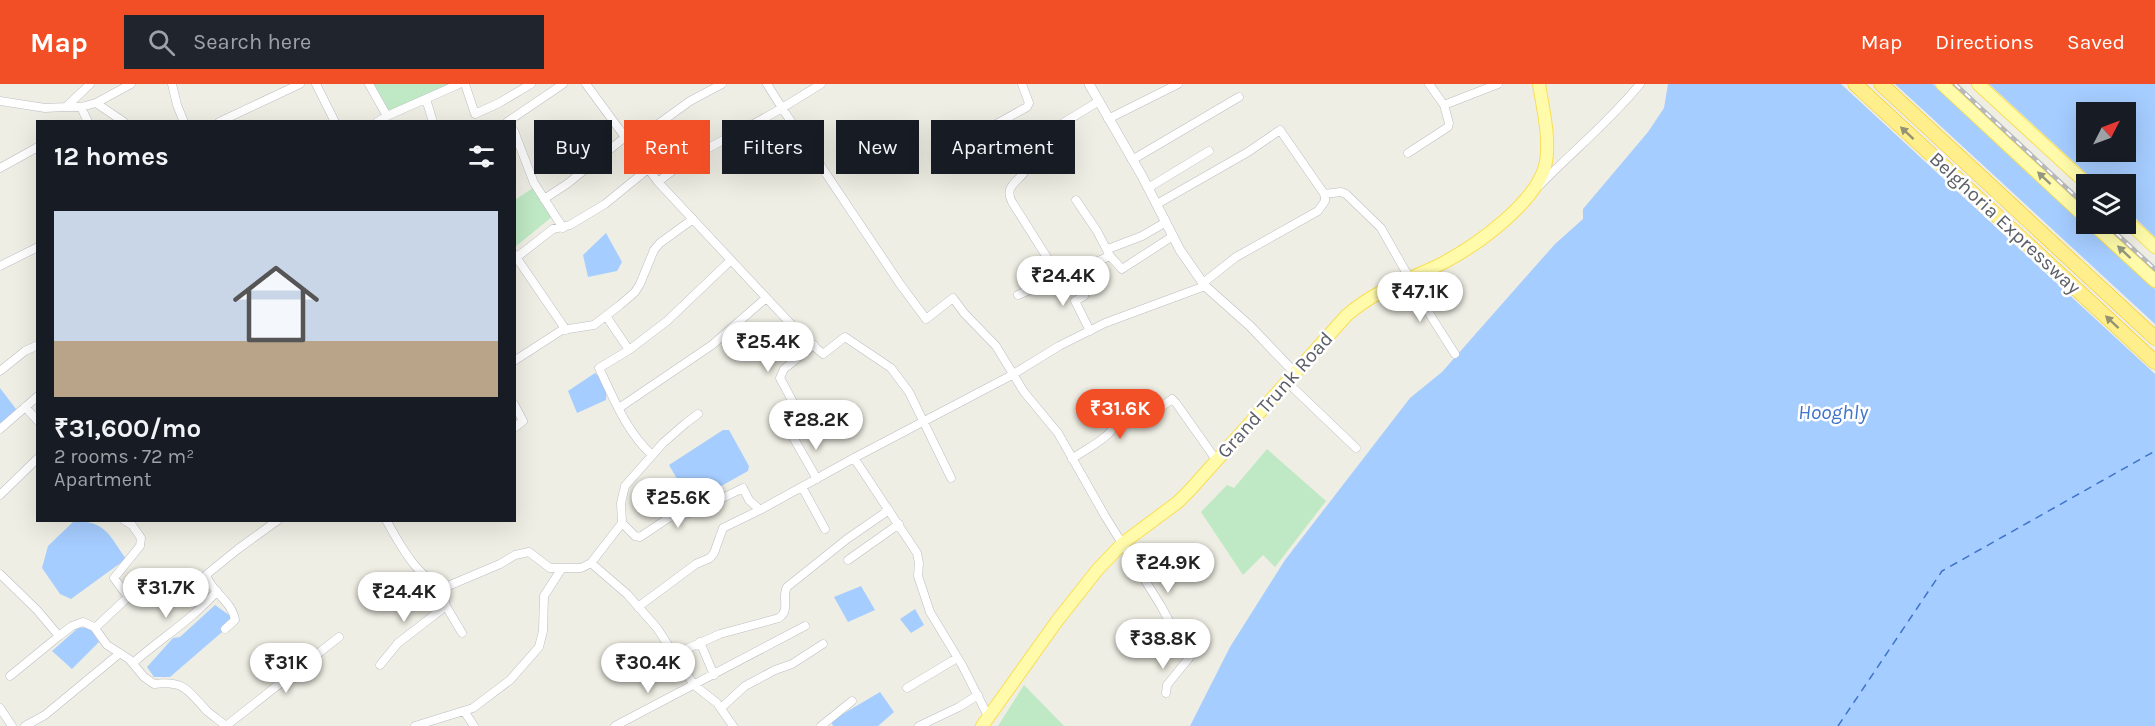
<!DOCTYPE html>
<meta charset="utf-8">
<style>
:root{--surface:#171b24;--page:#20242c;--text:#f1f3f6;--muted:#9ea1a6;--accent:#f24f27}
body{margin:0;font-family:Karla,sans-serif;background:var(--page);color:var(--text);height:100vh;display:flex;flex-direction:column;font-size:22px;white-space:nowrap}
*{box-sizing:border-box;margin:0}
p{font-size:20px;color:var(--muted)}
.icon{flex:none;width:33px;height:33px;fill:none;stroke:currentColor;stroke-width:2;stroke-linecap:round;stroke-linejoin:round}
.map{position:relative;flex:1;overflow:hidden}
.details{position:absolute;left:36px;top:36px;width:480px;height:402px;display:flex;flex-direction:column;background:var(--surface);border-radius:0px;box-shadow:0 6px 24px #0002}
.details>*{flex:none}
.banner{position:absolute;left:534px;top:36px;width:570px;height:54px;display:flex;gap:12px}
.needle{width:39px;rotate:48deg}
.buttons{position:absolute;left:2076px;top:18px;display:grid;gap:12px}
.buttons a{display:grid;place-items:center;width:60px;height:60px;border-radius:0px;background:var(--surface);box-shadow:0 6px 24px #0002;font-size:30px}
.price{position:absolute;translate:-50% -51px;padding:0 14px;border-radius:21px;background:#fff;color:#222;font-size:20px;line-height:39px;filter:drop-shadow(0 2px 3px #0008)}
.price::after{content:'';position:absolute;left:50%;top:36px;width:18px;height:14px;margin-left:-9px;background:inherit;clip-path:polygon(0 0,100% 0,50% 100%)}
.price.selected{background:var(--accent);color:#fff}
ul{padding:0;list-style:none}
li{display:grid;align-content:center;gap:12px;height:318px;padding:0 18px}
li span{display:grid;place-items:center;height:186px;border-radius:0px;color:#555}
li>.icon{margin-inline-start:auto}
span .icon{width:108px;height:108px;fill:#fffc;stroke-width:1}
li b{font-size:26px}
h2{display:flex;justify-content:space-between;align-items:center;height:72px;padding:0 18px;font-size:26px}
.pill{padding:0 21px;border-radius:0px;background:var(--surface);box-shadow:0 6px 24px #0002;font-size:21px;line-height:54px}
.pill.selected{background:var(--accent);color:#fff}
header{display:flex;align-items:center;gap:36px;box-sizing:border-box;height:84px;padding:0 30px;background:var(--accent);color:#fff}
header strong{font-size:28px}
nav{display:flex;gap:33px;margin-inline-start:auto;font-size:21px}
.search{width:420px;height:54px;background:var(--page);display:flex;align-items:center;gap:15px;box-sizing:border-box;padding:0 21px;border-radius:0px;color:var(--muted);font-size:22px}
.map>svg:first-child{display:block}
</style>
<header>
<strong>Map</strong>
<div class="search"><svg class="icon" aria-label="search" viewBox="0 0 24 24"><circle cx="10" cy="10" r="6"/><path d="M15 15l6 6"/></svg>Search here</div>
<nav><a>Map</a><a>Directions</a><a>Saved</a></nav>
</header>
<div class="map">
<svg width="2155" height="642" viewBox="0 0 2155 642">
<rect width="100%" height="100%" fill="#efeee4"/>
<path fill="#bfe8c4" d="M 373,0 L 451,0 L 390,32 Z
M 537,101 L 553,132 L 515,163 L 515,116 Z
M 1267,365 L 1326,417 L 1275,483 L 1263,471 L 1243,491 L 1201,428 L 1227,401 L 1234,404 Z
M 1024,601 L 1064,642 L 998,642 Z"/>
<path fill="#a5cdff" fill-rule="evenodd" d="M 1668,0 L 2155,0 L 2155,642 L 1190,642 L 1230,563 L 1285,476 L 1410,314 L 1442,288 L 1555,160 L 1583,135 L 1583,125 L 1648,48 L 1664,24 ZM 2086,28 L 2126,28 L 2126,68 L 2086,68 ZM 2086,100 L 2126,100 L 2126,140 L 2086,140 Z
M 606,149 L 622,178 L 617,187 L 588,193 L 583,171 Z
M 595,289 L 607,300 L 606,316 L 577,329 L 568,307 Z
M 0,304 L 19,329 L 0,340 Z
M 723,346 L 729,346 L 749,382 L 748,387 L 691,419 L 669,381 Z
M 74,437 C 106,437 109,451 126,475 L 71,515 L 60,510 L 42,484 L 48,462 Z
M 861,502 L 875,526 L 848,538 L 834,513 Z
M 215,521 L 236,536 L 170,593 L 154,593 L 147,583 L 173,554 L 180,553 Z
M 915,525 L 924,541 L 911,549 L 900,535 Z
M 89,543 L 99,558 L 72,585 L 52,567 L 78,544 Z
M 880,608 L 894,628 L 878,642 L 833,642 L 831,637 Z"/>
<path fill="#efeee4" d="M 1841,0 L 1895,0 L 2155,240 L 2155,290 Z
M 1933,0 L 1989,0 L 2098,100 L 2086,100 L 2086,140 L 2126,140 L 2126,125 L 2155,153 L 2155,205 Z"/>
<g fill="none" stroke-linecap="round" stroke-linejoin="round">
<path stroke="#4073ca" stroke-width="1.5" stroke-dasharray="8 6" stroke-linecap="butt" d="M 1838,642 L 1942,487 L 2155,367"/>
<defs>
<path id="minor" d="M 172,0 L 177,21 L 184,38
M 316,0 L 335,38
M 369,0 L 387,32 L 377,38
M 465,0 L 475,30 L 499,19 L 531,0
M 586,0 L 658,98 L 803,253 L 823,270 L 845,253 L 891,284 L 909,308 L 951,394
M 821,0 L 782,24 L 900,200 L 926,235 L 953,214 L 964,229 L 996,262 L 1024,308 L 1058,349 L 1105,432 L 1161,522 L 1189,574 L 1167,601 L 1166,609
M 1429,0 L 1444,21 L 1498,0
M 426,15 L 433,38
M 0,17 L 45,24 L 66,23 L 90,0
M 96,19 L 131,0
M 66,23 L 81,23 L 96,19 L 124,38
M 81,23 L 88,38
M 387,32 L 459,0
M 1108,35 L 1178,0
M 219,38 L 300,0
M 507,38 L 563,0
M 650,46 L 690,17 L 722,0
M 514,47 L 534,99 L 563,144
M 980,49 L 1027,23 L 1029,19 L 1022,0
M 1408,69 L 1448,43 L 1449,39 L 1444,21
M 1132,76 L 1239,13
M 0,84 L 38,63
M 658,98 C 695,67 740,49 782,24 L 767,0
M 1540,101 C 1573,67 1610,37 1640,0
M 1148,104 L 1209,67
M 1324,110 L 1341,108 L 1346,110 L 1381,144 L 1432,234 L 1455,270
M 544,115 L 567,100 L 624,54
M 1076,116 L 1097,147 L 1110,172 L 1122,185 L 1173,152
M 1157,120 L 1248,68 L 1280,46 L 1325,111 L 1325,117 L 1318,127 L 1236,173 L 1203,199
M 1108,165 L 1142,152 L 1166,138
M 514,170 L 566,246
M 517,173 L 553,145 L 570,141 L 605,120 L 648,85
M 0,182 L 38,163
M 1074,188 L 1084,212 L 1075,217 L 1090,247
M 1060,194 L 1012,118 C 1003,101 1020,98 1026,85 L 1022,71 L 1024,63 L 1099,17
M 1018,211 L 1110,172
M 606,232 L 629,266 L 599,284 C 614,315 626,347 652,371
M 629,266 L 667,237 L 731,176
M 514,277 L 562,246 L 594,241 L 620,221 L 635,208 L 640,200 L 654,166 L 660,159 L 693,135
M 0,287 L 25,267 L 38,261
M 1287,298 L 1356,364
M 514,320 L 523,337 L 514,344
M 25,323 L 38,337
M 619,324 L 712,261 L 766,214
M 801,333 L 780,294 L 784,285 L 814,261
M 1140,339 L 1172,315 L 1176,319 L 1217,377
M 0,345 L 38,312
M 793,353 L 817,395
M 854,374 L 917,469 L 919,479 L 918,492 L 930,528 L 962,581 L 988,632
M 1072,375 C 1084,366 1102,358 1111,347 C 1125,330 1108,320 1139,312 L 1143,314 L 1155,327
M 802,403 L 825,445
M 0,411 L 38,374
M 386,436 C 399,458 419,500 448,502 L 500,480 L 515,471 L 529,468 L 550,484 L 581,484 L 591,479 L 627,510 L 657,544 L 694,601 L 717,619 L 733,642
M 622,439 L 635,452 L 640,453 L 670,433 L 694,428 L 743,404 L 749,416 L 760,426 L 854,374 L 1012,291 L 1059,262 L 1105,239 L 1205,202
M 848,476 L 899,440
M 591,479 L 622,439 L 621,419 L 625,402 L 663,359 L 686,339 L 698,330
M 0,490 L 37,526 L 59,552 L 72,542 L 83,538 L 94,543 L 107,561 L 129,575 L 144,593 L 154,600 C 185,596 188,607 207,627 C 213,632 220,637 226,642
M 446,522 L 462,549
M 638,523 L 696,480 L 710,474 L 714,469 L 723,444 L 760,426
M 95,544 L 128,513 L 114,494 L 140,462 L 141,454 L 132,441 L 124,436
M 225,545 L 235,536 C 232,517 212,509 206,491 L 238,465 L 278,436
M 700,558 L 714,591
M 675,570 L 720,550 L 779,534 C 791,525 781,513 787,503 L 847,455 L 889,426
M 133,579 C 160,555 193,535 217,507
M 380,581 L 398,559 L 446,522 L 441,501
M 10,592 L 59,552
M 907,604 L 957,574
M 0,624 L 12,642
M 721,624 L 745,602 L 775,586 L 792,580 L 823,560
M 464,627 L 474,642
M 25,642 L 45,631 L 120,569
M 226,642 L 339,553
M 415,642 L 473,624 L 510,596 L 539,563 L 543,547 L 544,512 L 562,484
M 615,642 L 805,542
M 821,642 L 852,617
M 919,642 L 959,623 L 978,611"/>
<path id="tertiary" d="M 1089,0 L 1142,92 L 1180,166 L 1205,202 L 1250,242 L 1295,289"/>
<path id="primary" d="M 1942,0 L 2086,134
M 1978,0 L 2087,100
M 2126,136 L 2155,163
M 2093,140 L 2155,197
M 982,642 L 1057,537 L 1098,485 L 1123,459 L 1178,418 L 1190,406 L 1347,231 C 1377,205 1409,196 1443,179 C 1477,161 1539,117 1546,78 C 1550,53 1543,25 1539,0"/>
<path id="motorway" d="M 1855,0 L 2155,278
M 1881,0 L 2155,254"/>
</defs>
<use href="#minor" stroke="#bcbdc4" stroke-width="9"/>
<use href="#tertiary" stroke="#bcbdc4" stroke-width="10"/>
<use href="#primary" stroke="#f9de54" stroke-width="14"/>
<use href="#motorway" stroke="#f4c400" stroke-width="15"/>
<use href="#minor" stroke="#fff" stroke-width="8"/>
<use href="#tertiary" stroke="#fff" stroke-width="9"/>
<use href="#primary" stroke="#fffbaa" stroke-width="12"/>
<use href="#motorway" stroke="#ffef8c" stroke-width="14"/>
<defs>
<path id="rail" d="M 1955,0 L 2086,122
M 2106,140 L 2155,185"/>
</defs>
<use href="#rail" stroke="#b7b8b9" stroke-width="4.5"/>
<use href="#rail" stroke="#fff" stroke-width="2" stroke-dasharray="7" stroke-linecap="butt"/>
</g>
<defs><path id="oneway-solid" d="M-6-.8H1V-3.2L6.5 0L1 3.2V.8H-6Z" transform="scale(1.5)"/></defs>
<g fill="#959173">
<use href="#oneway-solid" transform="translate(1907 49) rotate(-137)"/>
<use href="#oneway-solid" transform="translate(2112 238) rotate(-137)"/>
</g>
<g fill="#95967e">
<use href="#oneway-solid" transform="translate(2044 94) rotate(-137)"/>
<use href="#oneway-solid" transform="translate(2124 168) rotate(-137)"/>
</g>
<g text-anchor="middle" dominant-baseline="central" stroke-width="5" stroke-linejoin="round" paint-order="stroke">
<g font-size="20" fill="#5c5f66" stroke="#fff">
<text transform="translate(2005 139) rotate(43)">Belghoria Expressway</text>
<text transform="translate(1275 311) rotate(-48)">Grand Trunk Road</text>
</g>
<g font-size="21" font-style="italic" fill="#4073ca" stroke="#fff">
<text x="1833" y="328">Hooghly</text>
</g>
</g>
</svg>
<div class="buttons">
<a><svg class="needle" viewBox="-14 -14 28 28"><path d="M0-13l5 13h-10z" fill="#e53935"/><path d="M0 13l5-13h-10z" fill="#9ea1a6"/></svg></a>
<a><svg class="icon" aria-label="layers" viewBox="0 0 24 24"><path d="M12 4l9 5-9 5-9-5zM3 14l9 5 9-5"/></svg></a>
</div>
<b class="price" style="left:1063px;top:223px">₹24.4K</b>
<b class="price" style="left:1420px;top:239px">₹47.1K</b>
<b class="price" style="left:768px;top:289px">₹25.4K</b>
<b class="price selected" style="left:1120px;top:356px">₹31.6K</b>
<b class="price" style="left:816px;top:367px">₹28.2K</b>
<b class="price" style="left:678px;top:445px">₹25.6K</b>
<b class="price" style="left:1168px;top:510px">₹24.9K</b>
<b class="price" style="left:166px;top:535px">₹31.7K</b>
<b class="price" style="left:404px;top:539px">₹24.4K</b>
<b class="price" style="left:1163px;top:586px">₹38.8K</b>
<b class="price" style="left:286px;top:610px">₹31K</b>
<b class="price" style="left:648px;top:610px">₹30.4K</b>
<div class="banner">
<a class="pill">Buy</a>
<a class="pill selected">Rent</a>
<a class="pill">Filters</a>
<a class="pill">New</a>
<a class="pill">Apartment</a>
</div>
<section class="details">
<h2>12 homes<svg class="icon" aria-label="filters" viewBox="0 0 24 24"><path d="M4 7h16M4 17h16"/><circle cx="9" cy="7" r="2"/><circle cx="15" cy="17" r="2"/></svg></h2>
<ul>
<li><span style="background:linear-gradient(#c9d6e8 70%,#b9a48a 0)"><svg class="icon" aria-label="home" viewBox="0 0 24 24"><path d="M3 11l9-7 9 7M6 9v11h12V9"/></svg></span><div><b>₹31,600/mo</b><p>2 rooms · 72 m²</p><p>Apartment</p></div></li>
</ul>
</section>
</div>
